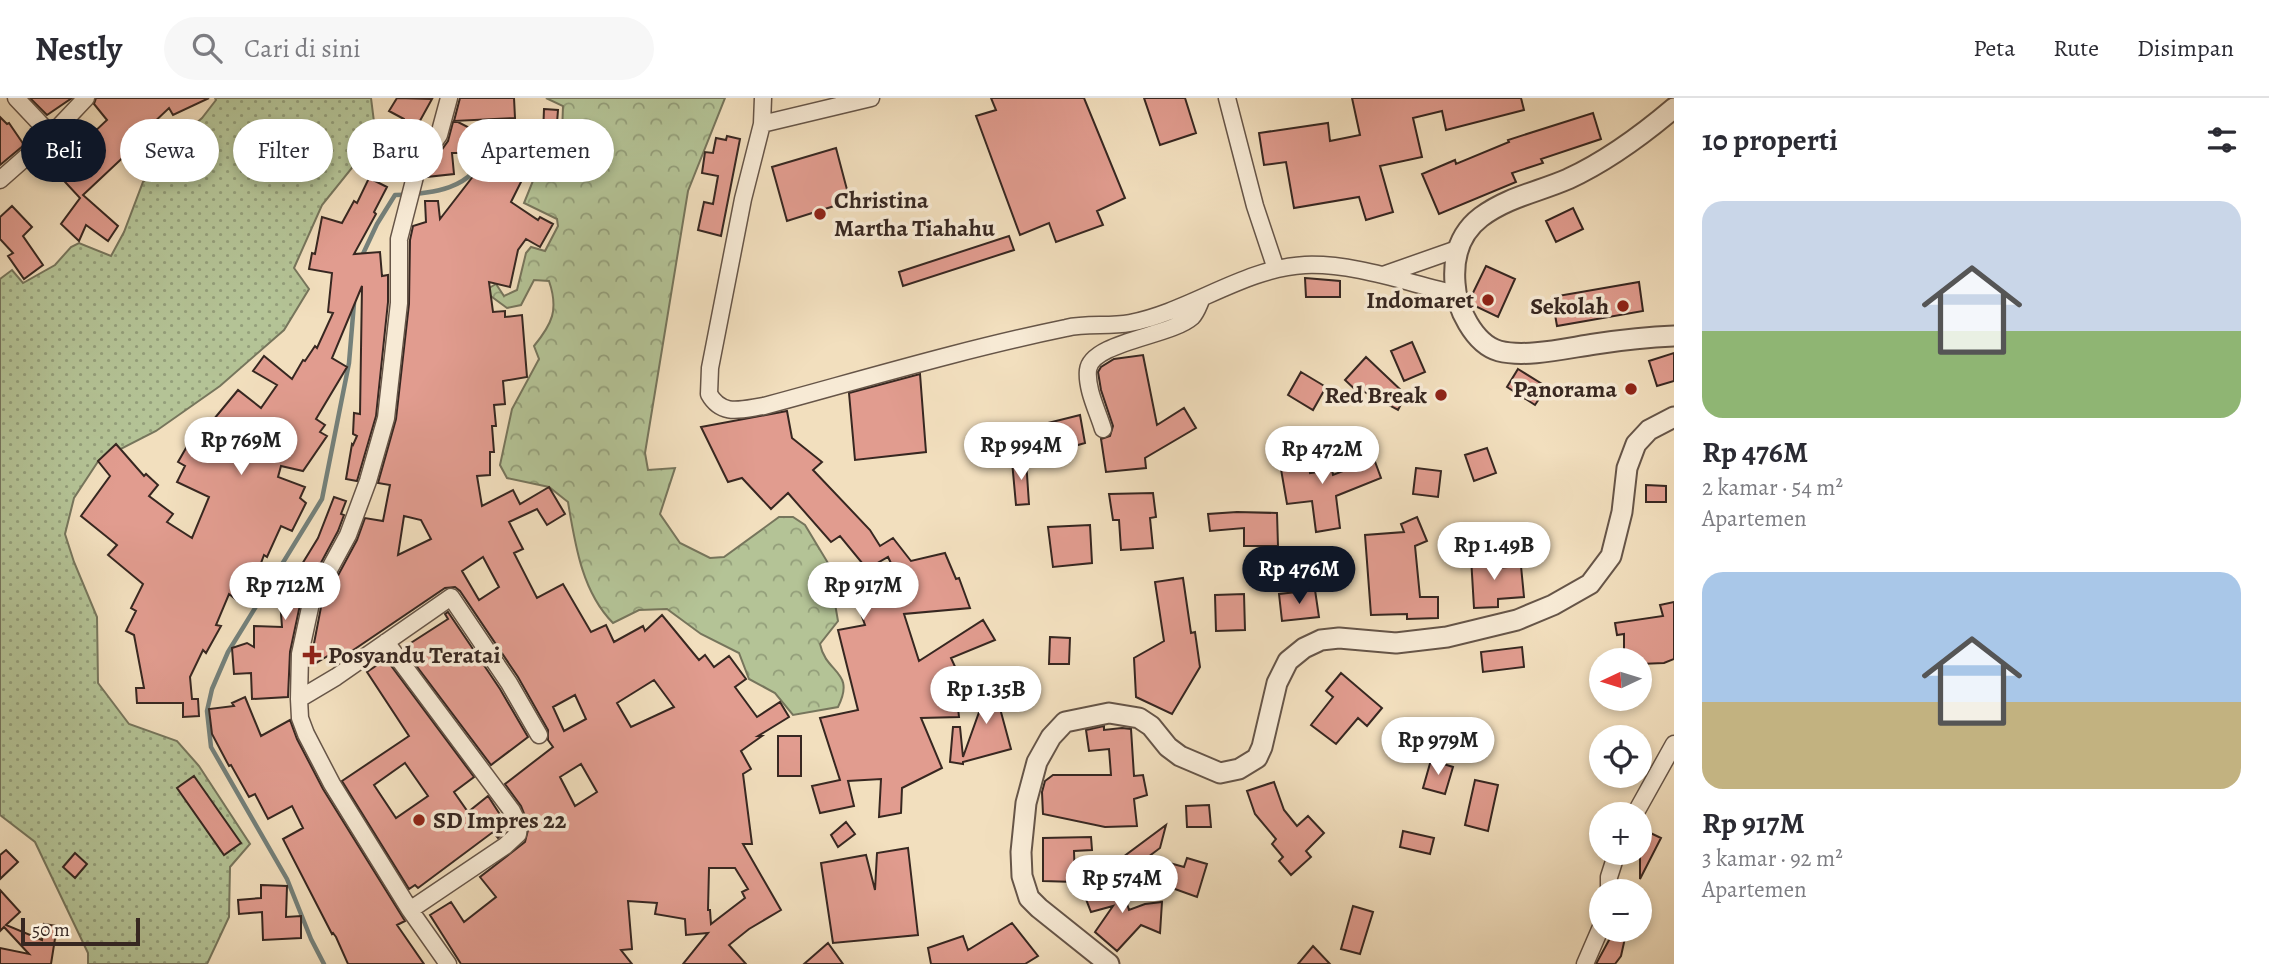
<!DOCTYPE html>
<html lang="id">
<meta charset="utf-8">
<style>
:root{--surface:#fff;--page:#f7f7f7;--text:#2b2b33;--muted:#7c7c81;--line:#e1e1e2;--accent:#111827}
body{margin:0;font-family:Alegreya,serif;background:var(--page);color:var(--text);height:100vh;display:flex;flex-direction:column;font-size:26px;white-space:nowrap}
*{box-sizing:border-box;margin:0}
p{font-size:23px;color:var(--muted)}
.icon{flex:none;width:38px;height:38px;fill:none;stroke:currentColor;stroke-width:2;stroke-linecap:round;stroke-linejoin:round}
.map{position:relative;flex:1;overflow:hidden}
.sheet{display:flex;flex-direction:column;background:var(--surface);width:595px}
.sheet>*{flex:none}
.guide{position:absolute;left:21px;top:21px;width:665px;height:63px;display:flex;gap:14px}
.needle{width:46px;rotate:266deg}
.tools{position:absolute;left:1589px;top:550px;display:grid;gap:14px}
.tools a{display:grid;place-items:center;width:63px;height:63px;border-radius:50%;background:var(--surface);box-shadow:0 4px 10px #0003;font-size:35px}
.scale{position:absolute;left:21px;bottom:18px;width:119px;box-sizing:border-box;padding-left:7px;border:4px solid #372721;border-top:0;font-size:19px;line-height:24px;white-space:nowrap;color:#372721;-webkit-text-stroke:5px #f7ead5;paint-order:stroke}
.price{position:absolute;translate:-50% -60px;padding:0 16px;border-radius:24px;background:#fff;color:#222;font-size:23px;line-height:46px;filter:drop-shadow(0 2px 4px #0008)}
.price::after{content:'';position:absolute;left:50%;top:42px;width:21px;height:16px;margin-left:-10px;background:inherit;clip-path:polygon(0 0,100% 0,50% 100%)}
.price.on{background:var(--accent);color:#fff}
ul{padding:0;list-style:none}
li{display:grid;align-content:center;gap:14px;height:371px;padding:0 28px}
li span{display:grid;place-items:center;height:217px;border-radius:21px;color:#555}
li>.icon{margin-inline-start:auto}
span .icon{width:126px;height:126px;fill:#fffc;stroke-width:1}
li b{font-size:30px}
h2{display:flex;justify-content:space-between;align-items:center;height:84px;padding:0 28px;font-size:30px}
.chip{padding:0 24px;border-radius:32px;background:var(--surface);box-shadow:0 4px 10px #0003;font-size:24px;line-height:63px}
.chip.on{background:var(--accent);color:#fff}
header{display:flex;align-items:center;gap:42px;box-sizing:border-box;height:98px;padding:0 35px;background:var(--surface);border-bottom:2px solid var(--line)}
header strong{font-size:33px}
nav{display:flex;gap:38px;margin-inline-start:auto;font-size:24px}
.search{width:490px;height:63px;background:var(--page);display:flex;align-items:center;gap:18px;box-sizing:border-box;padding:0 24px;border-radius:38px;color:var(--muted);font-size:26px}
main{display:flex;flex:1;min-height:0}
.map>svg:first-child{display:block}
</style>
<header>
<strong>Nestly</strong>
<div class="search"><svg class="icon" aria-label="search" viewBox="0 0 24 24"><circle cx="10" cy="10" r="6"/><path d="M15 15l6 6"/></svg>Cari di sini</div>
<nav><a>Peta</a><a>Rute</a><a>Disimpan</a></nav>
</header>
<main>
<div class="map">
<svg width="1674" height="866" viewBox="0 0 1674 866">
<defs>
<pattern id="grass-dots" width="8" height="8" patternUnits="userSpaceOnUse" patternTransform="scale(1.75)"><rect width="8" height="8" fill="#b4c396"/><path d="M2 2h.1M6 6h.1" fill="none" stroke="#939e7a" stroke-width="1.8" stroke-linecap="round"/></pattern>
<pattern id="forest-crowns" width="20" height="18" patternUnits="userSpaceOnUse" patternTransform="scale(1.75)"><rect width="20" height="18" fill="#b4c396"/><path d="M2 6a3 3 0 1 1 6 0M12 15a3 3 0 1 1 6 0" fill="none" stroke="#939e7a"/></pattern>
</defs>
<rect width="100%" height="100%" fill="#f2dfbe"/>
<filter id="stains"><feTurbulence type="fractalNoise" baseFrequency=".00286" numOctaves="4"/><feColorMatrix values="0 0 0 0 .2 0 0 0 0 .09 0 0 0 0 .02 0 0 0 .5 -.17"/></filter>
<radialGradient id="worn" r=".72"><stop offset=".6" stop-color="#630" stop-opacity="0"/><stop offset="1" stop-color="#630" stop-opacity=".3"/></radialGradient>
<path fill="url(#grass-dots)" stroke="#76755c" stroke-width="2" d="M 215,0 L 371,0 L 376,40 L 322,107 L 294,170 L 309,191 L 284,232 L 220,288 L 156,333 L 99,362 L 74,400 L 65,436 L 74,464 L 97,519 L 98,585 L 129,626 L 177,643 L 199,668 L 250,746 L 230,769 L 229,819 L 207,866 L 88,866 L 88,855 L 35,744 L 0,717 L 0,181 L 12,172 L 23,185 L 55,167 L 71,149 L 79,145 L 111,158 L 124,134 L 143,84 L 158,73 L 172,47 L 202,20 L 216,2 Z"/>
<path fill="url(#forest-crowns)" stroke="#76755c" stroke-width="2" d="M 546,0 L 725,0 L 688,93 L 645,355 L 648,372 L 675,370 L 660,416 L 680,445 L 710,460 L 724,459 L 779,419 L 793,419 L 805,427 L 828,465 L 838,523 L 820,546 C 826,576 856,573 838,609 L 793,617 L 775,595 L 749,581 L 739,555 L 701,536 L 667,511 L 639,512 L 613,525 C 582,494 575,446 568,404 L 549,389 L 507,380 L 500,367 L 512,311 L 539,261 L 534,248 C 552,226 559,212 549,183 L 534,182 L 521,207 L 507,210 L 484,193 L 496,186 L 504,198 L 517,192 L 526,155 L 531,149 L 545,153 L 558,128 L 557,121 L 524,105 L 541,63 L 525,49 L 519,37 L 530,31 L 555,46 L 562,36 L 563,8 Z"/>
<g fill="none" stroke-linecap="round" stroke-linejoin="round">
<path stroke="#74807a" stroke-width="4.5" d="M 489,44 L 495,18
M 362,158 L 377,126 L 395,97 C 431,96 474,92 486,52
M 324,866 L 311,841 L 287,781 L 211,649 L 207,613 L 212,591 L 228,554 L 322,401 L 349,265 L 354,205"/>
</g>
<path fill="#e19c8f" stroke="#372721" stroke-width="2" fill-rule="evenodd" d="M 30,0 L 72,0 L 47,17 Z
M 96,0 L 209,0 L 173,17 L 169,10 L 129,48 L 132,51 L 83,97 L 118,128 L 108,143 L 86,127 L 79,143 L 61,126 L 80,100 L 54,72 L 107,22 L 94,6 Z
M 397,0 L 432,1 L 400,59 L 378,59 L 405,25 L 404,21 L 389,13 Z
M 460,0 L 514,0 L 515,20 L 454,23 Z
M 991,0 L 1084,0 L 1125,100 L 1097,113 L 1103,127 L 1056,144 L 1049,125 L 1020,137 L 976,18 L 996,12 Z
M 1144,0 L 1185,0 L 1196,35 L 1160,47 Z
M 1352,0 L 1521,0 L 1524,12 L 1446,32 L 1442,13 L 1413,20 L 1422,59 L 1380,68 L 1393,114 L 1366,122 L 1359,99 L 1294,110 L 1286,64 L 1264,67 L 1259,35 L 1328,25 L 1330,43 L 1360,37 Z
M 544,11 L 558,12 L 556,38 L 543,37 Z
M 1593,15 L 1601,41 L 1541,61 L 1543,65 L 1512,75 L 1516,84 L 1439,116 L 1422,76 L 1455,62 L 1456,66 L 1509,44 L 1508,42 Z
M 0,19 L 7,26 L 9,25 L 24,47 L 0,67 Z
M 453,24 L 458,24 L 532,62 L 511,104 L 538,122 L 540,119 L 553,126 L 540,149 L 526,141 L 518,152 L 510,189 L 489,184 L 493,214 L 505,213 L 505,219 L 522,217 L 527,279 L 503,283 L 505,306 L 494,307 L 496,328 L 492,328 L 494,354 L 490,354 L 490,377 L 477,378 L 482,408 L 513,392 L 520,406 L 549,389 L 565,416 L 547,427 L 537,411 L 509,424 L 523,451 L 514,455 L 537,500 L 563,486 L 591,534 L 606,527 L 614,544 L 643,528 L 645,533 L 662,517 L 699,562 L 705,557 L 714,569 L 729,558 L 746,581 L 735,589 L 757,619 L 780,604 L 789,619 L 758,638 L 762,638 L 741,653 L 751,671 L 743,676 L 752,746 L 743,746 L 781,812 L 749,831 L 729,847 L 746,866 L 683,866 L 708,835 L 686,837 L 685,821 L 655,816 L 657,805 L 628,803 L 632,851 L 621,852 L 632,866 L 461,866 L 430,817 L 451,804 L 464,824 L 496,799 L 480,779 L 525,744 L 529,728 L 521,708 L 505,686 L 553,649 L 548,642 L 548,632 L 518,579 L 460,493 L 455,489 L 445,490 L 340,561 L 336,553 L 316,565 L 310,566 L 321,509 L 357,442 L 365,420 L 383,423 L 390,387 L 378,385 L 396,321 L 409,206 L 410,142 L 413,128 L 426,124 L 425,103 L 438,103 L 440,121 L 491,55 L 452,55 L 454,76 L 426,79 L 428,71 L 448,43 ZM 404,418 L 421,422 L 431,441 L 398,457 ZM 483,459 L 499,489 L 479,502 L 462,473 ZM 654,582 L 674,609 L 631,629 L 617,605 ZM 575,597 L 586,621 L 564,633 L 553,609 ZM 581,666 L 597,694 L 575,708 L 560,679 ZM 709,770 L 735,770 L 748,791 L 742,794 L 745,800 L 711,826 L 710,812 L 708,812 Z
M 727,38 L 740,41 L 721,138 L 698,132 L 704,104 L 713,106 L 718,78 L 702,75 L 705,54 L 713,55 L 716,40 L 726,42 Z
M 836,50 L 850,103 L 787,123 L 772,69 Z
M 369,80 L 387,89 L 374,114 L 376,116 L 354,156 L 380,154 L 382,178 L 388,177 L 388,204 L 376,318 L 357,383 L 346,381 L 352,346 L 353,347 L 357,338 L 353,336 L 354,315 L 360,316 L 362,188 L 332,260 L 347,269 L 316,321 L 325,327 L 320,334 L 327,338 L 303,373 L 281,368 L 278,379 L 305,389 L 300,400 L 306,405 L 292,433 L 281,428 L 267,459 L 264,457 L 254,484 L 238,503 L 229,496 L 216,527 L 221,528 L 206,555 L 203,552 L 190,579 L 192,601 L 198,601 L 199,618 L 183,619 L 183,605 L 137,605 L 136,590 L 144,590 L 134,537 L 126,533 L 136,513 L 131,510 L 143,486 L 108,457 L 117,447 L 81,418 L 110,378 L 98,363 L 116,346 L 144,378 L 146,376 L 158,387 L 149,398 L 173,416 L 167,424 L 192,440 L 209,399 L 177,384 L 185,368 L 178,364 L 190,343 L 221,361 L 231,340 L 209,327 L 238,292 L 261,310 L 277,287 L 253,273 L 264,258 L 292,281 L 303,262 L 305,263 L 315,248 L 317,250 L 333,215 L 328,214 L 332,175 L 309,171 L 312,155 L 315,156 L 322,119 L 342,125 L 354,103 L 357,105 Z
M 12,108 L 32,129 L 23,138 L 43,167 L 24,181 L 8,158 L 13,155 L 0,141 L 0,119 Z
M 1573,110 L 1583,131 L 1556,144 L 1546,123 Z
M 1009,138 L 1014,152 L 903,188 L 899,174 Z
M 1486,168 L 1515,181 L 1498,219 L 1473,207 L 1470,201 Z
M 1305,180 L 1340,183 L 1340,199 L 1306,199 Z
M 1639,184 L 1643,213 L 1557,228 L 1552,199 Z
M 1412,244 L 1425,274 L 1404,283 L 1391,253 Z
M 1674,255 L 1674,283 L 1657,288 L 1649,263 Z
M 1143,257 L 1157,327 L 1184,310 L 1196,330 L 1145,360 L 1146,370 L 1106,374 L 1101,341 L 1110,338 L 1113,328 L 1101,292 L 1098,274 L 1101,269 L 1114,261 Z
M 1366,259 L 1406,297 L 1398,312 L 1363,293 L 1360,296 L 1345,282 Z
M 1518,271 L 1547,289 L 1535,307 L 1507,289 Z
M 1301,274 L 1326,289 L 1313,312 L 1288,297 Z
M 920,276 L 926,354 L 855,362 L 849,295 Z
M 787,313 L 792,340 L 822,364 L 813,372 L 870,432 L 880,448 L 893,440 L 911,463 L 945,455 L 956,481 L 959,480 L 970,510 L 904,516 L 919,563 L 983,522 L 995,542 L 951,560 L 957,573 L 954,574 L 959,619 L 921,620 L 942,670 L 902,690 L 901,715 L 879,719 L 881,681 L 848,683 L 854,708 L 820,715 L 812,688 L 840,682 L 820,620 L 858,612 L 838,532 L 865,527 L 857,505 L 903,490 L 888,459 L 867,471 L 840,438 L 831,444 L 788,395 L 771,411 L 742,380 L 728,384 L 701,329 Z
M 1080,317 L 1085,345 L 1040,358 L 1032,329 Z
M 1487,350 L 1496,375 L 1474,383 L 1465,357 Z
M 1307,351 L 1310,375 L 1332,372 L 1333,377 L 1374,361 L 1381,380 L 1336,398 L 1340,430 L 1316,434 L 1312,403 L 1287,406 L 1278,354 Z
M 1026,362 L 1029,406 L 1016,407 L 1012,363 Z
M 1416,370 L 1441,373 L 1438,399 L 1413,396 Z
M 1646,387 L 1666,388 L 1666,404 L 1646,404 Z
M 1153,395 L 1156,419 L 1150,420 L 1153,450 L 1121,452 L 1119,422 L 1113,422 L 1109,396 Z
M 334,399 L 346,403 L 341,416 L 344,417 L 338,433 L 301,502 L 290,554 L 288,599 L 252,601 L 251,575 L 234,576 L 232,550 L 247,545 L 254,549 L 254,528 L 282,529 L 280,502 L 318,440 Z
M 1237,414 L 1277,415 L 1278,448 L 1244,448 L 1244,430 L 1210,433 L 1208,416 Z
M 1417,419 L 1427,443 L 1415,448 L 1420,499 L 1438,499 L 1438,520 L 1407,521 L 1407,516 L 1371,517 L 1365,437 L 1404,434 L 1401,426 Z
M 1090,427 L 1092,465 L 1053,469 L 1048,429 Z
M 1495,457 L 1496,470 L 1521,468 L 1524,499 L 1498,501 L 1498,509 L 1474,510 L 1471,459 Z
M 1183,480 L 1191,535 L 1195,534 L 1200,569 L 1172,616 L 1136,599 L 1134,560 L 1164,543 L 1155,484 Z
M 1315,492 L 1319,519 L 1282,523 L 1279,496 Z
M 1244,496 L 1245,532 L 1216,533 L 1215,497 Z
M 1674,504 L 1674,561 L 1664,565 L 1640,566 L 1640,562 L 1624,562 L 1624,536 L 1617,537 L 1615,525 L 1663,518 L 1660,507 Z
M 448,514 L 500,591 L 528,639 L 491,667 L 403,550 L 448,521 L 445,516 Z
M 1050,539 L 1070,540 L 1069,566 L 1049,566 Z
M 1522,549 L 1524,569 L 1483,574 L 1481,554 Z
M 386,561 L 474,679 L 454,694 L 468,714 L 488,698 L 508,729 L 498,740 L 493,734 L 418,790 L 415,787 L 409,791 L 342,683 L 409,638 L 367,574 ZM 405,665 L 428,698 L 396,720 L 374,687 Z
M 1341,575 L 1382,610 L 1367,628 L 1358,620 L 1336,646 L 1311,627 L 1333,599 L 1326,593 Z
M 992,578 L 993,582 L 1020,590 L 1012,607 L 998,603 L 1011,651 L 963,664 L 963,666 L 950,664 L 953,629 L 960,629 L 963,659 Z
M 245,599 L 261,638 L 290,622 L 297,641 L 323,691 L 405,823 L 397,827 L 424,866 L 348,866 L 336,839 L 333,835 L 332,836 L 283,741 L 303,730 L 292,708 L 268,721 L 255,696 L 249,699 L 231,667 L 229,668 L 212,636 L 209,611 L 234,608 L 232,605 Z
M 1104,628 L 1104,632 L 1122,630 L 1131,631 L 1134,678 L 1143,677 L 1147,697 L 1134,701 L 1137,728 L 1105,729 L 1043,716 L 1042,694 L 1045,683 L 1053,677 L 1111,677 L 1109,651 L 1089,653 L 1086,632 Z
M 778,638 L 801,638 L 801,678 L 778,678 Z
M 1431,662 L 1453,669 L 1445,696 L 1423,690 Z
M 194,678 L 241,745 L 224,757 L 177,690 Z
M 1475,682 L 1498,687 L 1488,733 L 1465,727 Z
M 1274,684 L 1284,712 L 1297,728 L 1308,718 L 1324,735 L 1306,753 L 1311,759 L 1291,777 L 1279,763 L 1283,759 L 1272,746 L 1276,741 L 1255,716 L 1247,693 Z
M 1209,707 L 1211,729 L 1187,729 L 1186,708 Z
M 846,724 L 855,736 L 838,749 L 831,737 Z
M 1166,727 L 1160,750 L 1124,777 L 1115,765 Z
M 1640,730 L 1661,740 L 1640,781 Z
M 1403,733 L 1434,740 L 1430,756 L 1400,749 Z
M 1091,739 L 1092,752 L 1074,753 L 1075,784 L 1043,783 L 1043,740 Z
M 908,750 L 918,837 L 833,845 L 821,765 L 866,757 L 875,792 L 877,755 Z
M 6,752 L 18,764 L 0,781 L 0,757 Z
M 75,755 L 87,766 L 75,780 L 63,769 Z
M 1187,760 L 1207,766 L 1197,799 L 1161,786 L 1166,764 L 1184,769 Z
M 1120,783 L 1129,812 L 1145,806 L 1162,804 L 1160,835 L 1141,827 L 1117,853 L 1095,834 L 1113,808 L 1091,814 L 1084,796 Z
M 261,787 L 287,788 L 286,819 L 301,818 L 301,840 L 263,842 L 262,814 L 239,816 L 238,802 L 261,800 Z
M 0,792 L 20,814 L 6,827 L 42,842 L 44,826 L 57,828 L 51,866 L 0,866 L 0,850 L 29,856 L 4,829 L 0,833 Z
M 1353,808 L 1373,814 L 1360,856 L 1341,851 Z
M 1012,825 L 1038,858 L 1025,866 L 931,866 L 928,850 L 963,838 L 968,852 Z
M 1615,831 L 1627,831 L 1621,858 L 1615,866 L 1596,866 Z
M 828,845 L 843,866 L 804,866 Z
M 1313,848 L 1330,866 L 1298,866 Z"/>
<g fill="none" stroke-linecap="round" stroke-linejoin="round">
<defs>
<path id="minor" d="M 16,0 L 51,37
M 871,0 L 762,26 L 743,101 L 710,270 L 709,296 C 722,319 742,311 764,308 C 864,281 964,251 1066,230 C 1087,225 1109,229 1130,225 C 1189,214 1244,170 1305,167 C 1355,165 1407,185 1456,196
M 1227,0 L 1255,108 L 1276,171
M 762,26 L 763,0
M 0,82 L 51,37 L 86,0
M 1383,177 L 1457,151
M 1103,331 C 1098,314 1086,291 1088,272 C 1091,244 1171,238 1192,219 C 1197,214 1199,206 1202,200
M 386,544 L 512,713 L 519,727 L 518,736 L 505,748 L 410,812
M 299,601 L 336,579 L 451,499 L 509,585 L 539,637
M 1635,716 L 1674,646
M 1609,793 L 1609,779 L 1617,754
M 448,866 L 410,812 L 332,686 L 306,636 L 300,620 L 299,601 L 300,556 L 311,505 L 348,437 L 368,383 L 386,320 L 399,205 L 399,141 L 418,67 L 439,37 L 449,0
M 1585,866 L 1601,829"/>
<path id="tertiary" d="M 1674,10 C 1641,38 1607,63 1568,81 C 1538,94 1508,99 1481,119 C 1460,135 1453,159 1455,185 C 1456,209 1474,246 1499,253 C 1526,260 1567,250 1595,246 C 1621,242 1647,239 1674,238
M 1109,866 L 1039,810 L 1029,800 L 1022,778 L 1021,754 L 1026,705 L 1037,664 L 1051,639 L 1065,624 L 1109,615 L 1139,620 L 1151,628 L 1168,649 L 1180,658 L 1220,675 L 1239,671 L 1257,660 L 1262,649 L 1277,585 L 1288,563 L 1304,550 L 1321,542 L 1339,540 L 1396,545 L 1447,539 L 1517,522 L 1553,507 L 1590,486 L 1611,458 L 1622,414 L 1627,370 L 1636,346 L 1649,332 L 1674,319"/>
</defs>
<use href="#minor" stroke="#665548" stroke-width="19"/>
<use href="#tertiary" stroke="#665548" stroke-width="23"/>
<use href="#minor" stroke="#f7ead5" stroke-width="16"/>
<use href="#tertiary" stroke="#f7ead5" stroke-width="19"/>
</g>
<g fill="#8f2418" stroke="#f7ead5" stroke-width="2.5">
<circle cx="820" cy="116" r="7"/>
<circle cx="1488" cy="202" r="7"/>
<circle cx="1623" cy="208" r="7"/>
<circle cx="1631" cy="291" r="7"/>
<circle cx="1441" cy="297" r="7"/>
<path d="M308.5 546.5h7v7h7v7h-7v7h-7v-7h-7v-7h7z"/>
<circle cx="419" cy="722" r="7"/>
</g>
<g text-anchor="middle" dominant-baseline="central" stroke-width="7" stroke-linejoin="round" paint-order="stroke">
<g font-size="24" font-weight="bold" fill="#372721" stroke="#f7ead5" text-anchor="end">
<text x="834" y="102" text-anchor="start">Christina<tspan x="834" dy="28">Martha Tiahahu</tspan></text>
<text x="1474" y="202">Indomaret</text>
<text x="1609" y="208">Sekolah</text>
<text x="1617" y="291">Panorama</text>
<text x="1427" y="297">Red Break</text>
<text x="328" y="557" text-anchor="start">Posyandu Teratai</text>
<text x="433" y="722" text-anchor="start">SD Impres 22</text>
</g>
</g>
<rect width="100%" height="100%" filter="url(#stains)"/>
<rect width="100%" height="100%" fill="url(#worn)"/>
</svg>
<div class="tools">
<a><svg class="needle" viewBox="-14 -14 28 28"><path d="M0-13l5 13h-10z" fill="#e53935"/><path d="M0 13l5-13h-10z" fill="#7c7c81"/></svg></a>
<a><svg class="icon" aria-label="locate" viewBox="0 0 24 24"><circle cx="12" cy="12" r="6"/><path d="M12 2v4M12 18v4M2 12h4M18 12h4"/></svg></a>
<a>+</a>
<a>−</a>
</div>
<div class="scale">50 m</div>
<b class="price" style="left:241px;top:379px">Rp 769M</b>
<b class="price" style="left:1021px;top:384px">Rp 994M</b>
<b class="price" style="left:1322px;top:388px">Rp 472M</b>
<b class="price" style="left:1494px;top:484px">Rp 1.49B</b>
<b class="price on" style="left:1299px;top:508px">Rp 476M</b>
<b class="price" style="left:285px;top:524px">Rp 712M</b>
<b class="price" style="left:863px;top:524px">Rp 917M</b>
<b class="price" style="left:986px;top:628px">Rp 1.35B</b>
<b class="price" style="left:1438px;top:679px">Rp 979M</b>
<b class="price" style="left:1122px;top:817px">Rp 574M</b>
<div class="guide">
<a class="chip on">Beli</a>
<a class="chip">Sewa</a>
<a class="chip">Filter</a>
<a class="chip">Baru</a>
<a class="chip">Apartemen</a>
</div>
</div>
<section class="sheet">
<h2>10 properti<svg class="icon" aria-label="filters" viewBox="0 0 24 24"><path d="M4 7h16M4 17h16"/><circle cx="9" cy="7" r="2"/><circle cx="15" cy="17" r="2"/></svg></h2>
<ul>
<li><span style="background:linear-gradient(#c9d6e8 60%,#8fb573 0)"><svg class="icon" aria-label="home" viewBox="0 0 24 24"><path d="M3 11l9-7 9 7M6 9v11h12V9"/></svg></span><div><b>Rp 476M</b><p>2 kamar · 54 m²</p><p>Apartemen</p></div></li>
<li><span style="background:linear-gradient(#a9c7e8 60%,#c2b280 0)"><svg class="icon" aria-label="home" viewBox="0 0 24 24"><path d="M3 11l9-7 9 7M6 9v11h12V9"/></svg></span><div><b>Rp 917M</b><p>3 kamar · 92 m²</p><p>Apartemen</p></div></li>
</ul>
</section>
</main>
